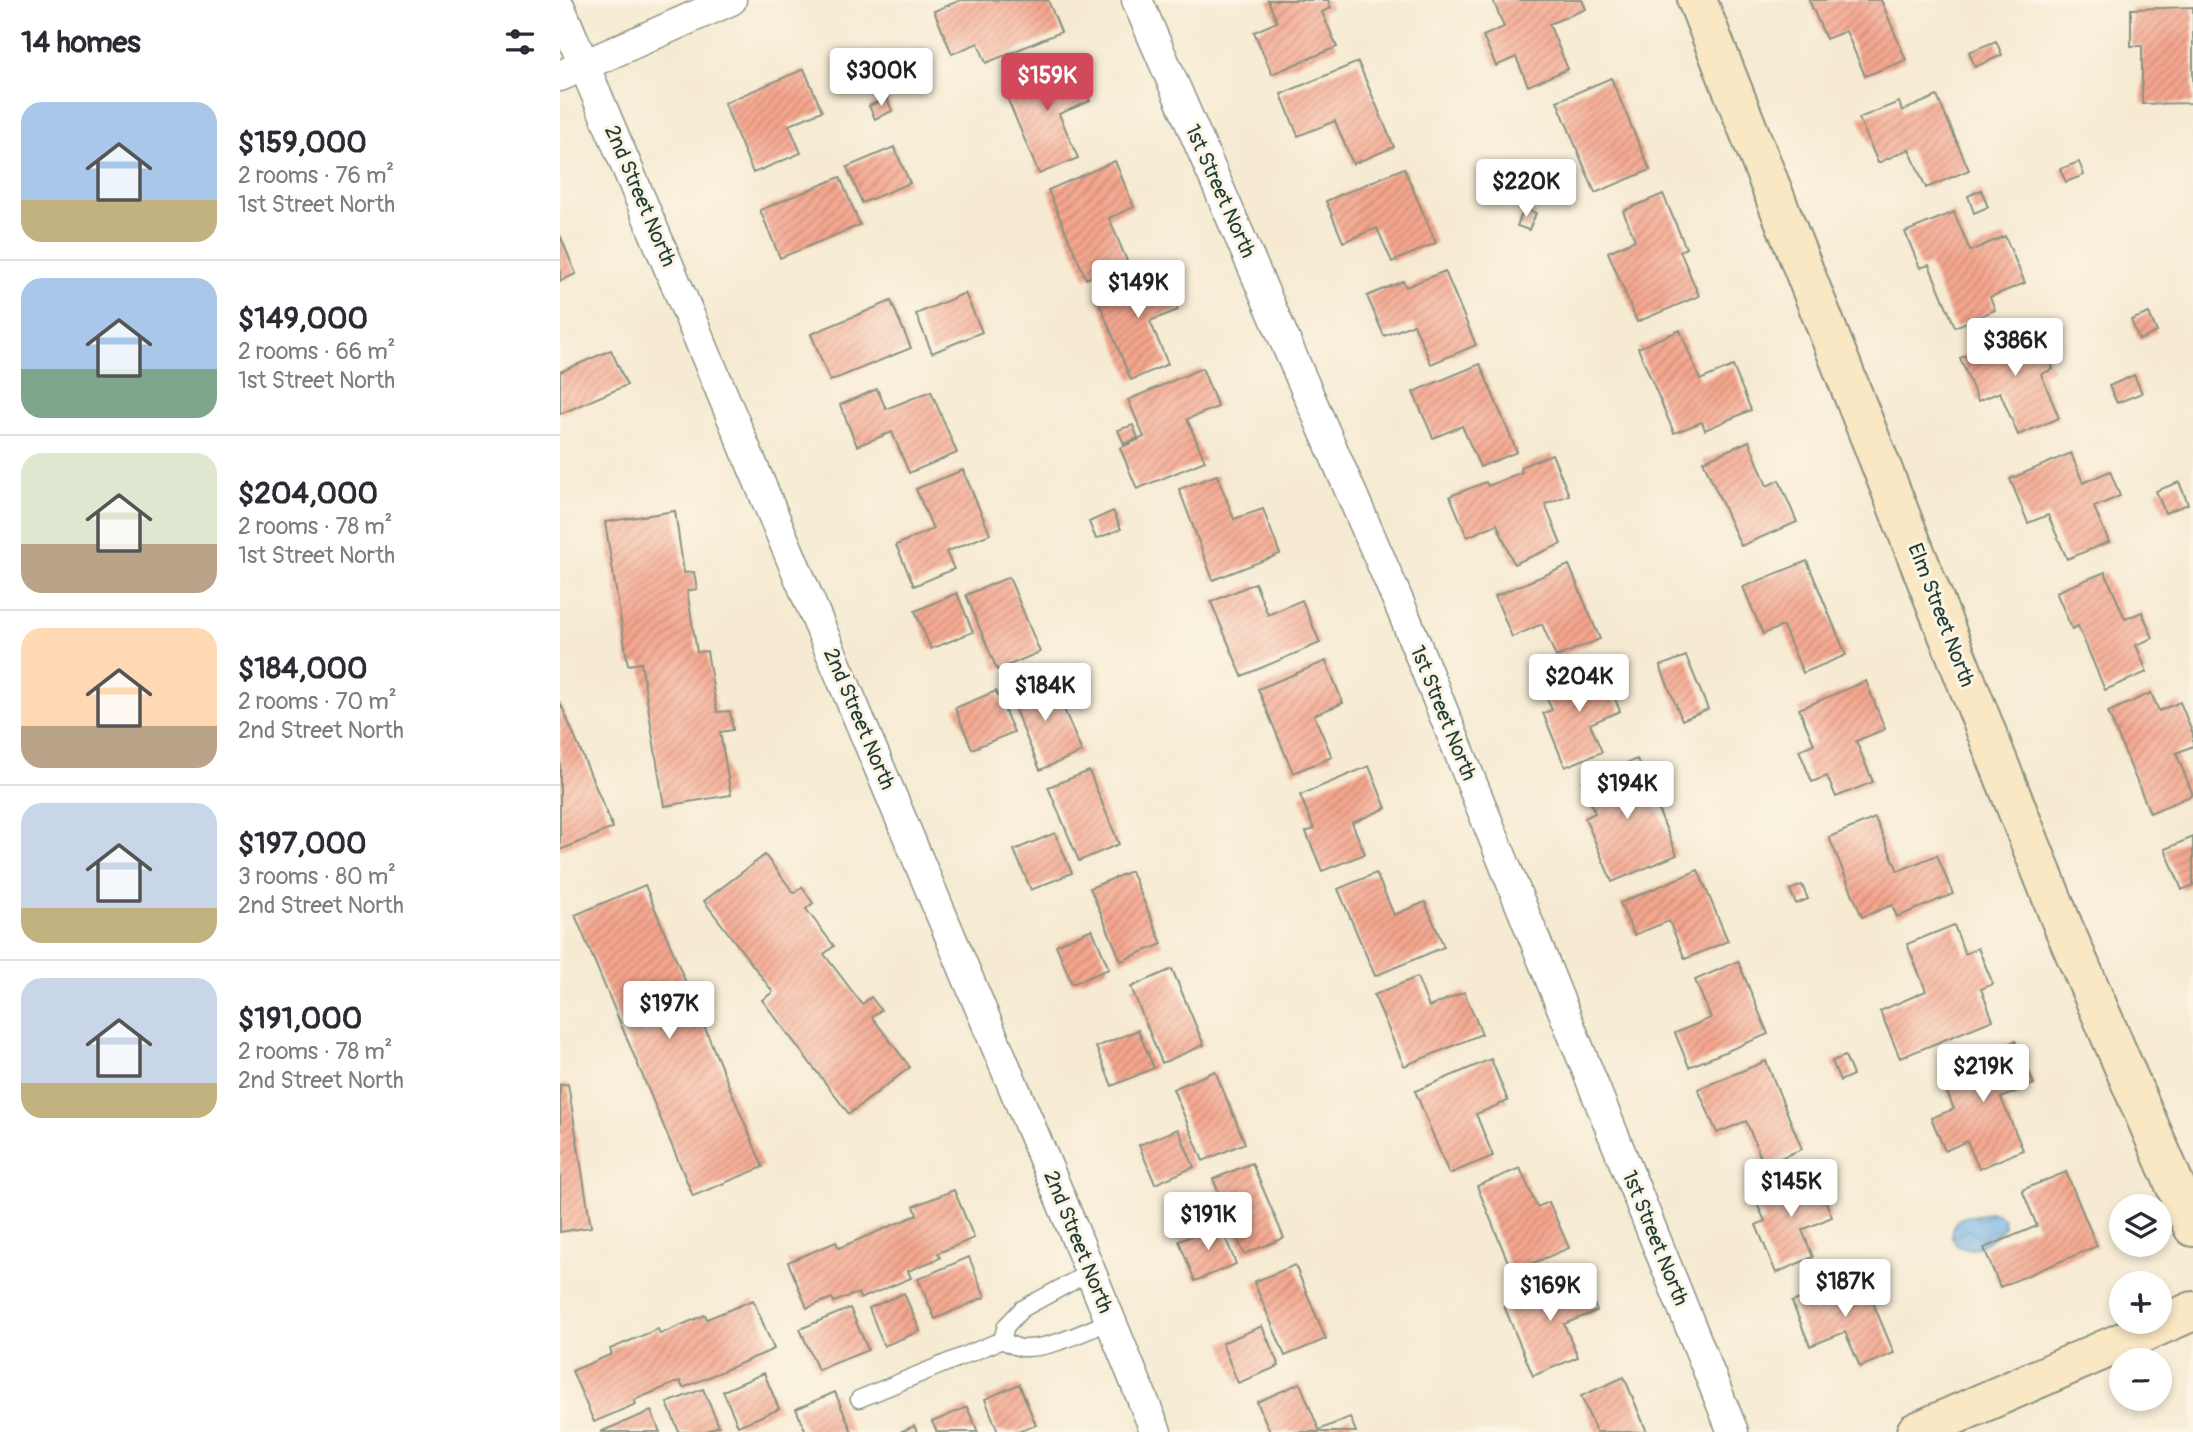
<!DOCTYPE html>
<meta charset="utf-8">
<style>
:root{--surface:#fff;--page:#f7f7f7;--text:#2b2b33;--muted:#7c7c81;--line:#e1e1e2;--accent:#d1495b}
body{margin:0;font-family:Pangolin,sans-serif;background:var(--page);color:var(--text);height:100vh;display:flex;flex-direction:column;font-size:26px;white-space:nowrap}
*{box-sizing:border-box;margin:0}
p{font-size:23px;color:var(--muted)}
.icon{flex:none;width:38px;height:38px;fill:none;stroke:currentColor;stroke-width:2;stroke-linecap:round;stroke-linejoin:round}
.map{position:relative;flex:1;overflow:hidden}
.side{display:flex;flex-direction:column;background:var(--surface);width:560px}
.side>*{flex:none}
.buttons{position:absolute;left:1549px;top:1194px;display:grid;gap:14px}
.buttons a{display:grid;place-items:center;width:63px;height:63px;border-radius:50%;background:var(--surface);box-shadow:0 4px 10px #0003;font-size:35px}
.price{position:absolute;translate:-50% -60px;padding:0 16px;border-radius:7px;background:#fff;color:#222;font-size:23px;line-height:46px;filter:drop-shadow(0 2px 4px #0008)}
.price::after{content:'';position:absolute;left:50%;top:42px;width:21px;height:16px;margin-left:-10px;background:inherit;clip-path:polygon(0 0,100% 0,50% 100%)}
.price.current{background:var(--accent);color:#fff}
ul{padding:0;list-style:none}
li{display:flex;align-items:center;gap:21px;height:175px;padding:0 21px}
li+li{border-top:2px solid var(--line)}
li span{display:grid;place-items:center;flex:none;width:196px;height:140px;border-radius:21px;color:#555}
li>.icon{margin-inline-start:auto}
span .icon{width:84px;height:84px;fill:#fffc;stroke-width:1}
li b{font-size:30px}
h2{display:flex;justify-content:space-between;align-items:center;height:84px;padding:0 21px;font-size:30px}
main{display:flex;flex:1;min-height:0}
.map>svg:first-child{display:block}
</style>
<main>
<section class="side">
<h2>14 homes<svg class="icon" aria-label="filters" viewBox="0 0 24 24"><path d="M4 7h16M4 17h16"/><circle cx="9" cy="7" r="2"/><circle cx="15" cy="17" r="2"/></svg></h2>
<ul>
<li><span style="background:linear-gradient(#a9c7e8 70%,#c2b280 0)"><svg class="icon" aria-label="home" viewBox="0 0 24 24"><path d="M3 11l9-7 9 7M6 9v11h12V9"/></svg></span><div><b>$159,000</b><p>2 rooms · 76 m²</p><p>1st Street North</p></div></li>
<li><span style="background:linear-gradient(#a9c7e8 65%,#7fa58c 0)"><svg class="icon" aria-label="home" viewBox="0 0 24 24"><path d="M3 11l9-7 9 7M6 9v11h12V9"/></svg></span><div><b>$149,000</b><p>2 rooms · 66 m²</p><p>1st Street North</p></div></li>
<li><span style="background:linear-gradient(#dfe7d0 65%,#b9a48a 0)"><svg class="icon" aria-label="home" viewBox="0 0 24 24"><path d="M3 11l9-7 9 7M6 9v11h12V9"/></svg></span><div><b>$204,000</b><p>2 rooms · 78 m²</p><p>1st Street North</p></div></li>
<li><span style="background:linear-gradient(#ffd9b3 70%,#b9a48a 0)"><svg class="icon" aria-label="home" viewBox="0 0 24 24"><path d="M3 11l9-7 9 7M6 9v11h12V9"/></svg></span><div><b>$184,000</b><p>2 rooms · 70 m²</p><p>2nd Street North</p></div></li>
<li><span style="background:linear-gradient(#c9d6e8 75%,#c2b280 0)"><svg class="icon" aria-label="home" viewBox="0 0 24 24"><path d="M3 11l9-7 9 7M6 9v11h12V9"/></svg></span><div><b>$197,000</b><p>3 rooms · 80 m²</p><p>2nd Street North</p></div></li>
<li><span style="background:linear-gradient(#c9d6e8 75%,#c2b280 0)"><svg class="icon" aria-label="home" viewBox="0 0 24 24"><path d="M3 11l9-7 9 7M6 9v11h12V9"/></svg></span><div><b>$191,000</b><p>2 rooms · 78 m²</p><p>2nd Street North</p></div></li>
</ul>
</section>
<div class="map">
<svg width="1633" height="1432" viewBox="0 0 1633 1432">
<defs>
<pattern id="water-waves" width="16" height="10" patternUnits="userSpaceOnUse" patternTransform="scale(1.75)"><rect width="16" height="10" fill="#73b2e6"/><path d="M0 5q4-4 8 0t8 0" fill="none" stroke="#5e92bb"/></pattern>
<pattern id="building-hatch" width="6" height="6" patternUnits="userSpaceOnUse" patternTransform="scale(1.75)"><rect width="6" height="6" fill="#f5a68e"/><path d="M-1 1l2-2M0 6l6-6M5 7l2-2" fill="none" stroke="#c68875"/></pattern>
</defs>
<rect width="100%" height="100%" fill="#fcf5e5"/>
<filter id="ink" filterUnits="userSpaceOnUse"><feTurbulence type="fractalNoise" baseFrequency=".0143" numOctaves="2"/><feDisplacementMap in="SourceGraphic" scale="14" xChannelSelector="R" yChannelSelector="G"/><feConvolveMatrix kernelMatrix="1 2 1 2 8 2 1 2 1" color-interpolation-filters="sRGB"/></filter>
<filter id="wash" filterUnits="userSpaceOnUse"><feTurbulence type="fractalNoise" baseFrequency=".00686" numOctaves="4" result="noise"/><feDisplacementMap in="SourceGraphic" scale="28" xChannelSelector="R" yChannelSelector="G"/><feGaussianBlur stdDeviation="1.57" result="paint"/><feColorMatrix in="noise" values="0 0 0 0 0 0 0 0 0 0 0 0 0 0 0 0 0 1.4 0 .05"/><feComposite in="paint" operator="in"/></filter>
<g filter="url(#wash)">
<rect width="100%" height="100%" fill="#f6ead2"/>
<path fill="url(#water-waves)" stroke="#49788d" stroke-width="2" d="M 1429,1212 L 1437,1213 L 1443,1218 L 1444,1227 C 1436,1236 1418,1251 1406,1249 C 1391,1247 1387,1229 1398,1220 C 1405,1214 1419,1217 1429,1212 Z"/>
<g id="blocks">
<path fill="url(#building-hatch)" d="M 401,0 L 488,0 L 501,32 L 426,63 L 418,43 L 392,54 L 374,11 Z
M 708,0 L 768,0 L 771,8 L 762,12 L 777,47 L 712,74 L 694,32 L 717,22 Z
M 933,0 L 1022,0 L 1026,9 L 989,24 L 1008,69 L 968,86 L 956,57 L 936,66 L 923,36 L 944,27 Z
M 1249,0 L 1321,0 L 1346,60 L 1305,76 L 1286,31 L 1266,39 Z
M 1633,7 L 1633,103 L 1582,104 L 1582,46 L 1571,46 L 1571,9 Z
M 1436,41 L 1442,55 L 1415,67 L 1409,52 Z
M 512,59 L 530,101 L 499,114 L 518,158 L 479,174 L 443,88 Z
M 798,62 L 834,147 L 793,164 L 775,121 L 738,136 L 721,94 Z
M 244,69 L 262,111 L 229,125 L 241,153 L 193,173 L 164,103 Z
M 1051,78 L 1090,170 L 1035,193 L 997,101 Z
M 1377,96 L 1409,170 L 1366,188 L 1349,149 L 1318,163 L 1299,118 L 1339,102 L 1342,111 Z
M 327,98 L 332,111 L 315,119 L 309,106 Z
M 334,147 L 350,183 L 302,203 L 287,167 Z
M 555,161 L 574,207 L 549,218 L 567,261 L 526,279 L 488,190 Z
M 1519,162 L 1524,175 L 1506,182 L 1500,169 Z
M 844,168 L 876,243 L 832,262 L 817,228 L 783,242 L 766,201 Z
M 280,177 L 300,225 L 220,258 L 200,210 Z
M 1421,190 L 1428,207 L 1414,213 L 1408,196 Z
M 1103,194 L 1126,248 L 1120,251 L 1139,296 L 1077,322 L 1048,252 L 1075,240 L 1063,211 Z
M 964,209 L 976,213 L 969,230 L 957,226 Z
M 1394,212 L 1410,251 L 1445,236 L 1465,283 L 1430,297 L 1435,310 L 1395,327 L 1369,265 L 1360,268 L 1345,232 Z
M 0,235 L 16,274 L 0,281 Z
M 601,268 L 618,310 L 590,321 L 608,364 L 571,380 L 536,295 Z
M 885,271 L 916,345 L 871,364 L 854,324 L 824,336 L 807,296 L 843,281 L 846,287 Z
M 405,293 L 422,332 L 372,353 L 356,314 Z
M 331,301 L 351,348 L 270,381 L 251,334 Z
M 1589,313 L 1597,332 L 1579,340 L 1571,320 Z
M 1474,326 L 1493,369 L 1481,374 L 1499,418 L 1458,435 L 1440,392 L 1418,401 L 1400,358 Z
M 1120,330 L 1140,380 L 1173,366 L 1191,410 L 1145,430 L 1142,422 L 1114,433 L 1078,348 Z
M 51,350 L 67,385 L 0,414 L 0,372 Z
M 920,364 L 957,452 L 920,467 L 902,426 L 873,438 L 853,392 Z
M 642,368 L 658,407 L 627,419 L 645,461 L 577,489 L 560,448 L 584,437 L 568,400 Z
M 1574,375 L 1582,393 L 1557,403 L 1549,386 Z
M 317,389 L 326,409 L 371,391 L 397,453 L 349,473 L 332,432 L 297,446 L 280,405 Z
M 573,425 L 578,438 L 564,444 L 558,430 Z
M 1189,441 L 1207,486 L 1219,480 L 1237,522 L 1181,546 L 1143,461 Z
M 1511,453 L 1523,483 L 1550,471 L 1560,496 L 1534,507 L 1549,542 L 1507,559 L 1488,515 L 1468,523 L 1450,479 Z
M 992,454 L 1009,495 L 985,504 L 1001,544 L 954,564 L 937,524 L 907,537 L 890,496 L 926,482 L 928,486 L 962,472 L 960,467 Z
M 403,470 L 430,534 L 386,552 L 394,569 L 354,586 L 336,545 L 373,529 L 356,489 Z
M 657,475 L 674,519 L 703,509 L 720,554 L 653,580 L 619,489 Z
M 1619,482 L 1628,504 L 1605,513 L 1596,491 Z
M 115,511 L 124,573 L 134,572 L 137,589 L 127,591 L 137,652 L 147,651 L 157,712 L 170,711 L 173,730 L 160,732 L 171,795 L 104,806 L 81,663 L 68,665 L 45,522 Z
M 553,511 L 561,529 L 536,539 L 529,522 Z
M 1247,561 L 1286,655 L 1243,673 L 1223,626 L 1203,634 L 1183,587 Z
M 1009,565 L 1040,639 L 996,657 L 982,624 L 952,637 L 935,596 Z
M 1545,572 L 1565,619 L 1582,612 L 1593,638 L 1576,645 L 1587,672 L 1545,690 L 1518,626 L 1512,629 L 1496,592 Z
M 449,577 L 480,652 L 437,670 L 406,595 Z
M 695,583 L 708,615 L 742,600 L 760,643 L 682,676 L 651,602 Z
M 397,593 L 413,632 L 371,649 L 355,611 Z
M 1126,656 L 1148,709 L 1122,720 L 1100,666 Z
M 766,661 L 783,703 L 754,715 L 772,757 L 733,773 L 698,689 Z
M 1041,665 L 1060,711 L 1030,724 L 1042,752 L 1005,767 L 983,713 L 992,710 L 983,690 Z
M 490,676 L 522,752 L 480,770 L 448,693 Z
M 1306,681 L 1325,729 L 1296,741 L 1313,782 L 1276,797 L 1267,776 L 1252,782 L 1239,750 L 1254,744 L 1239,709 Z
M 436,691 L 454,732 L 412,749 L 395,708 Z
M 1591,693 L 1599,711 L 1620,702 L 1633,734 L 1633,746 L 1616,753 L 1633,795 L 1590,813 L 1548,712 Z
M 0,702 L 53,828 L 0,850 Z
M 1077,759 L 1117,855 L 1052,882 L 1025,818 L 1035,813 L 1022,781 Z
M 809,766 L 826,808 L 792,823 L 805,854 L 762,871 L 746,832 L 754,829 L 740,795 Z
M 529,771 L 559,844 L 519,861 L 488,787 Z
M 1315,818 L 1338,871 L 1377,855 L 1393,894 L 1337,917 L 1332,905 L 1302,917 L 1269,837 Z
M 495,833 L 512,873 L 471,890 L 454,850 Z
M 1633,837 L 1633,885 L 1622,890 L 1605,849 Z
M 205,855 L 234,893 L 242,887 L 253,903 L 246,909 L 274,946 L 264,954 L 302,1004 L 311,997 L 321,1010 L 312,1017 L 350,1067 L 289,1114 L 202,1000 L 213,992 L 144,901 Z
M 1138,870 L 1168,941 L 1125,959 L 1109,921 L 1074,935 L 1060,903 Z
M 571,871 L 602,944 L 561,961 L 530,888 Z
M 816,873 L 834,915 L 865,902 L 884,947 L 815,976 L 778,889 Z
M 85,885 L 203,1167 L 133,1196 L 15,915 Z
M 1242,885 L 1248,899 L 1236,904 L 1230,890 Z
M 1394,925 L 1405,954 L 1418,948 L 1433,984 L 1421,989 L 1433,1020 L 1340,1058 L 1320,1011 L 1366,991 L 1347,944 Z
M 532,929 L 549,969 L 512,984 L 496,945 Z
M 1178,961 L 1208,1034 L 1129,1067 L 1115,1033 L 1151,1018 L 1135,980 Z
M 612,969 L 644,1045 L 602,1063 L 571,987 Z
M 857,977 L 869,1007 L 904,992 L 922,1034 L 844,1066 L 814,995 Z
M 578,1030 L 594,1068 L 552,1086 L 536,1047 Z
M 1455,1041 L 1474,1084 L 1441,1098 L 1463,1150 L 1419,1169 L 1407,1141 L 1385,1151 L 1371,1118 L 1394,1109 L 1379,1073 Z
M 1285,1056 L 1293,1075 L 1280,1081 L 1272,1061 Z
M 931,1059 L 948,1101 L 916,1114 L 933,1156 L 889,1174 L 855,1091 Z
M 1206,1061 L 1242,1149 L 1204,1165 L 1186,1121 L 1157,1133 L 1138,1089 Z
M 655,1071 L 685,1143 L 643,1161 L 613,1089 Z
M 8,1084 L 31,1227 L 0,1232 L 0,1085 Z
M 618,1129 L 634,1167 L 595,1184 L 579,1145 Z
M 692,1163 L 724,1238 L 684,1254 L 653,1179 Z
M 960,1168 L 977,1207 L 989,1202 L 1009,1248 L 952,1272 L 917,1186 Z
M 1253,1170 L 1272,1217 L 1242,1230 L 1253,1257 L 1216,1273 L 1196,1225 L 1205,1221 L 1193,1195 Z
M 1506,1172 L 1537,1246 L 1440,1287 L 1424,1248 L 1477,1226 L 1462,1190 Z
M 394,1190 L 414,1238 L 378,1253 L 380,1258 L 348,1271 L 351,1278 L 300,1299 L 298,1293 L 274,1302 L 272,1298 L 247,1308 L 228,1262 L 276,1242 L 279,1248 L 357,1215 L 354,1206 Z
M 660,1224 L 676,1264 L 635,1281 L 619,1241 Z
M 409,1257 L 425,1297 L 375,1319 L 358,1279 Z
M 735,1265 L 766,1339 L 725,1356 L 694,1282 Z
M 1022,1274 L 1037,1311 L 1004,1324 L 1018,1357 L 973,1376 L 944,1306 Z
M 1301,1274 L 1334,1353 L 1300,1367 L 1285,1332 L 1250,1346 L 1232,1302 Z
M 344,1293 L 360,1331 L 324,1346 L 309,1308 Z
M 193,1300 L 214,1349 L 123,1388 L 120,1381 L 74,1400 L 76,1404 L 34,1422 L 12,1371 L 52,1354 L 50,1349 L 98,1329 L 100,1334 L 145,1315 L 147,1319 Z
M 290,1308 L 308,1350 L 258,1370 L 240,1329 Z
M 702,1326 L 719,1366 L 678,1383 L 662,1343 Z
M 204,1373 L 219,1409 L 178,1426 L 163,1391 Z
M 1064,1377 L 1087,1432 L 1036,1432 L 1021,1396 Z
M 740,1383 L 759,1430 L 790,1417 L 796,1432 L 710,1432 L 697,1402 Z
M 459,1384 L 476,1425 L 458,1432 L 438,1432 L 425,1399 Z
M 143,1389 L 159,1426 L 145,1432 L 119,1432 L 107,1403 Z
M 275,1392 L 292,1432 L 246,1432 L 236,1409 Z
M 407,1407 L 418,1432 L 377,1432 L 372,1422 Z
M 91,1411 L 100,1432 L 40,1432 Z
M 354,1426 L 357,1432 L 340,1432 Z"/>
</g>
</g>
<g filter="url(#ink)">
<use href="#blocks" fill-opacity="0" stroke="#8a9483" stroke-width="2"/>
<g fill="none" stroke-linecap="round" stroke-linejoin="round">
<defs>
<path id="lane" d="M 530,1272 L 462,1309 L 446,1326 L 442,1340 C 448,1343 456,1348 463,1348 C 492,1349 524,1331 551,1321
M 299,1399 L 442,1340"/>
<path id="street" d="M 577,0 L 842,610 L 1173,1432
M 0,8 L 494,1183 L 596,1432
M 0,76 L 171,0"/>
<path id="secondary" d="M 1137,0 L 1503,926 L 1633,1227
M 1356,1432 L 1633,1311"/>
</defs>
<use href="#lane" stroke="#8a9483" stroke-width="19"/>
<use href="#street" stroke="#8a9483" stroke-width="33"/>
<use href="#secondary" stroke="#8a9483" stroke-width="42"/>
<use href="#lane" stroke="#fff" stroke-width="16"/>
<use href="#street" stroke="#fff" stroke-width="30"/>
<use href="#secondary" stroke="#fae7c3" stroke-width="38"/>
</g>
</g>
<g text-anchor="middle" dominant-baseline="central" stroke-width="6" stroke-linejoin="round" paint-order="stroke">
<g font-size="21" fill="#1f3d34" stroke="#fcf5e5">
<text transform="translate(660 191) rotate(66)">1st Street North</text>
<text transform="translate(80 196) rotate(67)">2nd Street North</text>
<text transform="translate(1381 615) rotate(69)">Elm Street North</text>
<text transform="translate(883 713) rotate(68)">1st Street North</text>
<text transform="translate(299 719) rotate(67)">2nd Street North</text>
<text transform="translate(1095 1238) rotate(68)">1st Street North</text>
<text transform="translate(518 1242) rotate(68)">2nd Street North</text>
</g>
</g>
</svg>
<div class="buttons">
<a><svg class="icon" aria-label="layers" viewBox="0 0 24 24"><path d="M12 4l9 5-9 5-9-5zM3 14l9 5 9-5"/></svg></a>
<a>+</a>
<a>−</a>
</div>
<b class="price" style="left:321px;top:108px">$300K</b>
<b class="price current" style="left:487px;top:113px">$159K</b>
<b class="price" style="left:966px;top:219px">$220K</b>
<b class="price" style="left:578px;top:320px">$149K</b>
<b class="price" style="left:1455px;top:378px">$386K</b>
<b class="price" style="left:1019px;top:714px">$204K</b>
<b class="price" style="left:485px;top:723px">$184K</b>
<b class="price" style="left:1067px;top:821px">$194K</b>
<b class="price" style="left:109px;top:1041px">$197K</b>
<b class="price" style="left:1423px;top:1104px">$219K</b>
<b class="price" style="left:1231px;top:1219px">$145K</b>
<b class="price" style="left:648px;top:1252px">$191K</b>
<b class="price" style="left:1285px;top:1319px">$187K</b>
<b class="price" style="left:990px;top:1323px">$169K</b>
</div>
</main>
